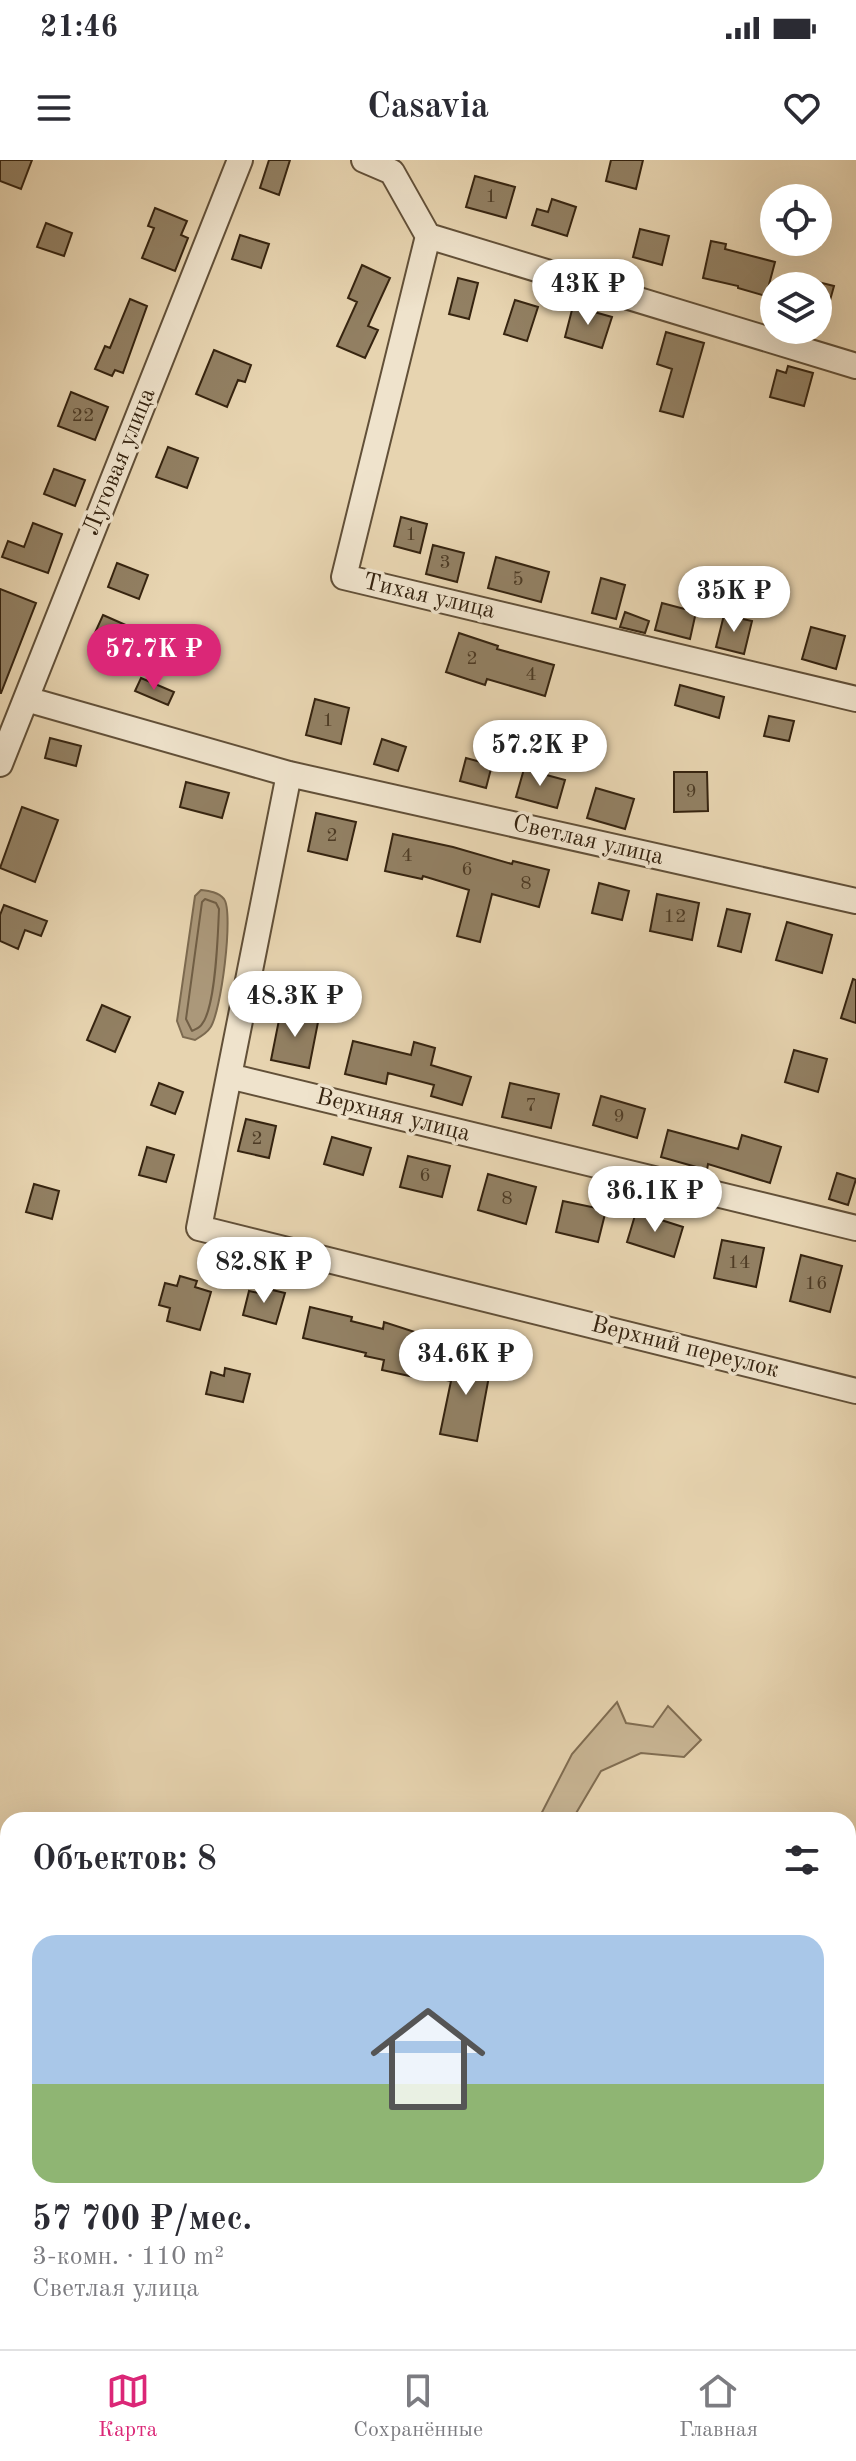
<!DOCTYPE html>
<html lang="ru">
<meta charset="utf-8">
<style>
:root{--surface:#fff;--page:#f7f7f7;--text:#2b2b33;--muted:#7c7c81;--line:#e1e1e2;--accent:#db2777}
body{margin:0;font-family:"Old Standard TT",serif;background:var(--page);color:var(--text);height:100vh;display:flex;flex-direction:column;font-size:30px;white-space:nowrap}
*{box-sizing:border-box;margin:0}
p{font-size:26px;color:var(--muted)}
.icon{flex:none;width:44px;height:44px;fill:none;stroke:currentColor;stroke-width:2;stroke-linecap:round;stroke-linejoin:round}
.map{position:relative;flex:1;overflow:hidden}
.panel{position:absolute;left:0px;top:1652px;width:856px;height:538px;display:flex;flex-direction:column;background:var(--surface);border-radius:24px 24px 0 0;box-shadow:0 8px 32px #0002}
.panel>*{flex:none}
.tools{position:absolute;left:760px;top:24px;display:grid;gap:16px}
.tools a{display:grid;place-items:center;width:72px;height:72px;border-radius:50%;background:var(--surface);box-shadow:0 8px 32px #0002;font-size:40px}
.price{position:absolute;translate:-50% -68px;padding:0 18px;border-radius:28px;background:#fff;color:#222;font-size:26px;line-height:52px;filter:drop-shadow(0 2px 4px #0008)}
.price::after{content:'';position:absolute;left:50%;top:48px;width:24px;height:18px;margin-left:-12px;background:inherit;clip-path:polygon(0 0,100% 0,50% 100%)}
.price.active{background:var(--accent);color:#fff}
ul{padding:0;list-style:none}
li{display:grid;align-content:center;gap:16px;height:424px;padding:0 32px}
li+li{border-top:2px solid var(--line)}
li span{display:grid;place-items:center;height:248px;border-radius:24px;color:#555}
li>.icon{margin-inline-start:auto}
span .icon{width:144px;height:144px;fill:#fffc;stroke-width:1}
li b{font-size:34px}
h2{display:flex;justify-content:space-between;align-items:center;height:96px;padding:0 32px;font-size:34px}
.status{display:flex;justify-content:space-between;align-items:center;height:56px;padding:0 40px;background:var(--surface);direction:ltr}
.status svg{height:22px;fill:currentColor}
header{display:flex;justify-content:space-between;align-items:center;height:104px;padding:0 32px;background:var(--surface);font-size:36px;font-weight:700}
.tabs{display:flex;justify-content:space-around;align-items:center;height:112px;border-top:2px solid var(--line);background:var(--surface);font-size:22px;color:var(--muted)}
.tabs a{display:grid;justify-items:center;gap:4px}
.tabs .active{color:var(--accent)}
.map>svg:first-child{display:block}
</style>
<div class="status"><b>21:46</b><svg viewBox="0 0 49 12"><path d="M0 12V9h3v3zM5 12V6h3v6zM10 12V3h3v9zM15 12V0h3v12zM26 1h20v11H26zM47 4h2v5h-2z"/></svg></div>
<header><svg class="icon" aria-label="menu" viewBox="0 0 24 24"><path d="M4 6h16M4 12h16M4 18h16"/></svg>Casavia<svg class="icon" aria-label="heart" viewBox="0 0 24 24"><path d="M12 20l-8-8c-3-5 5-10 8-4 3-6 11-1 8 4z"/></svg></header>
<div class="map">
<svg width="856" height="2189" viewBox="0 0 856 2189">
<rect width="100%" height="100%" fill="#e7d4b0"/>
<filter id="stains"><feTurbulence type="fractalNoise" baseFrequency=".0025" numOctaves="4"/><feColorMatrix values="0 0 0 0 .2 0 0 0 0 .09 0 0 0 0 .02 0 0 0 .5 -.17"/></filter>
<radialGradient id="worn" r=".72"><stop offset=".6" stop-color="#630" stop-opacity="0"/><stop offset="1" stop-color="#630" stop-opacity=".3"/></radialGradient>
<path fill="#c9b695" stroke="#806d52" stroke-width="2" d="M 617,1542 L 626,1563 L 653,1567 L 668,1546 L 701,1580 L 684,1597 L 641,1593 L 601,1611 L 572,1660 L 538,1660 L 572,1594 Z
M 0,1987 L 8,1993 L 8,2182 L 624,2182 L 632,2189 L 0,2189 Z"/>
<path fill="#ab987a" stroke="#7c6a50" stroke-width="2" d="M 201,730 C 209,731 218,732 224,739 C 234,752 221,854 210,868 C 207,873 200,877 195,880 L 183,877 L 177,861 L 195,736 Z"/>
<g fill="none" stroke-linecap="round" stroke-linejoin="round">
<path stroke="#705e45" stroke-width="2" d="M 205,739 L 216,743 L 219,749 C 218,772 216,847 202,864 C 200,868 195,869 192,871 L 186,859 L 202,742 Z"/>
</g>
<path fill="#928063" stroke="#362410" stroke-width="2" d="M 0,0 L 32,0 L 21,29 L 0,21 Z
M 269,0 L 290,0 L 279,35 L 260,28 Z
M 611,0 L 643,0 L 636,29 L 606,21 Z
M 475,16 L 515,27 L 506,58 L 466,47 Z
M 552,39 L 576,47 L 567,76 L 532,65 L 537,49 L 548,52 Z
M 155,48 L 187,61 L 181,75 L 188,78 L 175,111 L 142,98 L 154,68 L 148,66 Z
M 46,63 L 72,73 L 64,96 L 37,87 Z
M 640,69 L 669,76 L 662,105 L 633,97 Z
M 240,75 L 269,84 L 261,108 L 232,99 Z
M 711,81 L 726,84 L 725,89 L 775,102 L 766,136 L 738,128 L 738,126 L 703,118 Z
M 362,105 L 390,118 L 368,166 L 378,170 L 365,198 L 337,186 L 357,142 L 348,138 Z
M 458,118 L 478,123 L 469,159 L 449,154 Z
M 818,122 L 834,126 L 822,169 L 818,169 Z
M 130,139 L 147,146 L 123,213 L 115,210 L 112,216 L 95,209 L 105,186 L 110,188 Z
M 515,140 L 538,147 L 527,181 L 504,174 Z
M 573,146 L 612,157 L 602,188 L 565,177 Z
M 666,172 L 704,183 L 683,257 L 660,251 L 672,209 L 657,204 Z
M 214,190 L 251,205 L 245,222 L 238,220 L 227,247 L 196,234 Z
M 788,206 L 813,213 L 804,246 L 770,237 L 777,210 L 786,213 Z
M 71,232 L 108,247 L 95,280 L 58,266 Z
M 168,287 L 198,298 L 187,328 L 156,317 Z
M 54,309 L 85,320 L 75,346 L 44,334 Z
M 401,357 L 427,364 L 420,393 L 394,386 Z
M 33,363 L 62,374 L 48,413 L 2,397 L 8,381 L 24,387 Z
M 433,385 L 464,393 L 457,422 L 426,414 Z
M 496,397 L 549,412 L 541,442 L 488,428 Z
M 117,403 L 148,415 L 139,439 L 108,427 Z
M 601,418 L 625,425 L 616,459 L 592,453 Z
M 0,429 L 36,443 L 1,533 L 0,533 Z
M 662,443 L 696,452 L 690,479 L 655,470 Z
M 625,452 L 649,461 L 645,473 L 620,467 Z
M 103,455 L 153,477 L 140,508 L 89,486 Z
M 724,455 L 752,461 L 744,494 L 716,487 Z
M 811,467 L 845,476 L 836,509 L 802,499 Z
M 459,473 L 498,486 L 497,489 L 554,505 L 545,536 L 487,519 L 485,525 L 446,512 Z
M 141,518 L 174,532 L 168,545 L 135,531 Z
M 680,525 L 724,537 L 719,558 L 675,545 Z
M 315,539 L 349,548 L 341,584 L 306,575 Z
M 769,556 L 794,561 L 789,581 L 764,576 Z
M 50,578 L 81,586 L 76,606 L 45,598 Z
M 382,579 L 406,587 L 398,611 L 374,604 Z
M 466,598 L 492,605 L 486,628 L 460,621 Z
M 524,609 L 565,620 L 557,648 L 516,637 Z
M 674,612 L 707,612 L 708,651 L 674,652 Z
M 186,622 L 229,633 L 222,658 L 180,647 Z
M 596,628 L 634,639 L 625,669 L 587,658 Z
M 22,647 L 58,660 L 35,722 L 0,708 Z
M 316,653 L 356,662 L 347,700 L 308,691 Z
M 393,674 L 453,687 L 512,704 L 513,701 L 549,710 L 539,747 L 492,734 L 480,782 L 457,776 L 469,730 L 423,716 L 422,719 L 385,711 Z
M 599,723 L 629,731 L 622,760 L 592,753 Z
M 657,734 L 699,743 L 692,780 L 650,771 Z
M 4,745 L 47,761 L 41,776 L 25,770 L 18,789 L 0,781 L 0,755 Z
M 727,749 L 750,754 L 741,792 L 718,786 Z
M 787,762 L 832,775 L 822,813 L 776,800 Z
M 853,819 L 856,820 L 856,863 L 841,858 Z
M 102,845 L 130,857 L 115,892 L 87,880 Z
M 281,850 L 319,857 L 309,908 L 271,900 Z
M 353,881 L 411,895 L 414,882 L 435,888 L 431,905 L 471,917 L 462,945 L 431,936 L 434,925 L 388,913 L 386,924 L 345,914 Z
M 794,890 L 827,899 L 818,932 L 785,922 Z
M 159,923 L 183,932 L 175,954 L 151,945 Z
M 510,923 L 559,934 L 551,968 L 502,957 Z
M 601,936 L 645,949 L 637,978 L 593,965 Z
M 246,959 L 276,966 L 269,998 L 238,991 Z
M 668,970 L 738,989 L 742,975 L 781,987 L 770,1023 L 708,1004 L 707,1010 L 661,997 Z
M 332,977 L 371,988 L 363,1015 L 324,1004 Z
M 147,987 L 174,995 L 166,1022 L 139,1015 Z
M 408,996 L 450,1006 L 442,1037 L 400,1027 Z
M 837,1013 L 856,1019 L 848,1045 L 829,1039 Z
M 488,1014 L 536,1027 L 526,1064 L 478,1050 Z
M 34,1024 L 59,1031 L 52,1059 L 26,1052 Z
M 563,1041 L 606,1050 L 598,1082 L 556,1072 Z
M 636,1052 L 683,1067 L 674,1097 L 627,1082 Z
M 722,1080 L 764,1088 L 756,1127 L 714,1118 Z
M 801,1095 L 842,1106 L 830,1152 L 790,1141 Z
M 180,1116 L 197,1121 L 195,1127 L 211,1132 L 200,1170 L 167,1161 L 170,1148 L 159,1145 L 165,1123 L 177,1126 Z
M 264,1128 L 285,1133 L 276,1164 L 243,1155 L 249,1131 L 263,1134 Z
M 310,1147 L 352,1157 L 351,1161 L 383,1169 L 384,1162 L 424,1175 L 414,1217 L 382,1210 L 384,1200 L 365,1196 L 366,1193 L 303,1178 Z
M 461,1194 L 492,1200 L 477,1281 L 440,1274 L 451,1221 L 446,1220 L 450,1198 L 460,1200 Z
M 225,1208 L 250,1214 L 243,1242 L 206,1234 L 211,1212 L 224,1216 Z"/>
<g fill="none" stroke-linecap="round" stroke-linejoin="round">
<defs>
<path id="minor" d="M 364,0 L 392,12 L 428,76
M 428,76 L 344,417 L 856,539
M 428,76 L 856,206
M 26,539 L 289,614 L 856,741
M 0,604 L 240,0
M 289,614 L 229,916 L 856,1068
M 229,916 L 199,1068 L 856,1231"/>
</defs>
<use href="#minor" stroke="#625038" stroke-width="28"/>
<use href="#minor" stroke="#efe3cc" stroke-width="24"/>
</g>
<g text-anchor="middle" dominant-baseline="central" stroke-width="7" stroke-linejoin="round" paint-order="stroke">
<g font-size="20" fill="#4d3b25">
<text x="491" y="37">1</text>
<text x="83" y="256">22</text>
<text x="411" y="375">1</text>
<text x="445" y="403">3</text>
<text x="518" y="420">5</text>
<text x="472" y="499">2</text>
<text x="531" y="515">4</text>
<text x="328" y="561">1</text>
<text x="691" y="632">9</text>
<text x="332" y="676">2</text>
<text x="407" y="696">4</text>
<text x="467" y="710">6</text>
<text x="526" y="724">8</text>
<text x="675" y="757">12</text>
<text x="531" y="946">7</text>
<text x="619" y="957">9</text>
<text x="257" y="979">2</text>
<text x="425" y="1016">6</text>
<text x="507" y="1039">8</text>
<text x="739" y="1103">14</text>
<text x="816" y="1124">16</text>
</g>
<g font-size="24" fill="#362410" stroke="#efe3cc">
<text transform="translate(120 302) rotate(-68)">Луговая улица</text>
<text transform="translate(429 437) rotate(13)">Тихая улица</text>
<text transform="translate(588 681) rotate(13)">Светлая улица</text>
<text transform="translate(393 956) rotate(14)">Верхняя улица</text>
<text transform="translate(685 1188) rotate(14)">Верхний переулок</text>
</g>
</g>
<rect width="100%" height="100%" filter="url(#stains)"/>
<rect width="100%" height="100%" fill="url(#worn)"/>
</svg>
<div class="tools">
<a><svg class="icon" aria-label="locate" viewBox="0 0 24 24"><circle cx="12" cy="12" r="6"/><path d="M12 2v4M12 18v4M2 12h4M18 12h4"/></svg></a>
<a><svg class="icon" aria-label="layers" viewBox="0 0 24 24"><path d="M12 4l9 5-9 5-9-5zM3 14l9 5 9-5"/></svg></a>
</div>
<b class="price" style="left:588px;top:167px">43K ₽</b>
<b class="price" style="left:734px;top:474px">35K ₽</b>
<b class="price active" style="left:154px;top:532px">57.7K ₽</b>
<b class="price" style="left:540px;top:628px">57.2K ₽</b>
<b class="price" style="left:295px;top:879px">48.3K ₽</b>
<b class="price" style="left:655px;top:1074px">36.1K ₽</b>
<b class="price" style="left:264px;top:1145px">82.8K ₽</b>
<b class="price" style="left:466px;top:1237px">34.6K ₽</b>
<section class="panel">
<h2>Объектов: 8<svg class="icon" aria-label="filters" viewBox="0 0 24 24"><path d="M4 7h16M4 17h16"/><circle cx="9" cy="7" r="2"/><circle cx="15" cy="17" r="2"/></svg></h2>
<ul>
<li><span style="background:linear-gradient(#a9c7e8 60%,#8fb573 0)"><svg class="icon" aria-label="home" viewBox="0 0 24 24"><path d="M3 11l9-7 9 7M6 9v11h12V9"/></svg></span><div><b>57 700 ₽/мес.</b><p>3-комн. · 110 m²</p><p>Светлая улица</p></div></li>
</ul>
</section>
</div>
<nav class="tabs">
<a class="active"><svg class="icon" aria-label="map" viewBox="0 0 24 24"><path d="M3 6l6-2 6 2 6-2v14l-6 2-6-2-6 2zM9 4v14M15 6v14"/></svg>Карта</a>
<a><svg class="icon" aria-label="saved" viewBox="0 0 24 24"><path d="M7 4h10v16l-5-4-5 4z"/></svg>Сохранённые</a>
<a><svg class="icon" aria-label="home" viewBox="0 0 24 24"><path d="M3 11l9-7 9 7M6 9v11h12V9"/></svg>Главная</a>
</nav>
